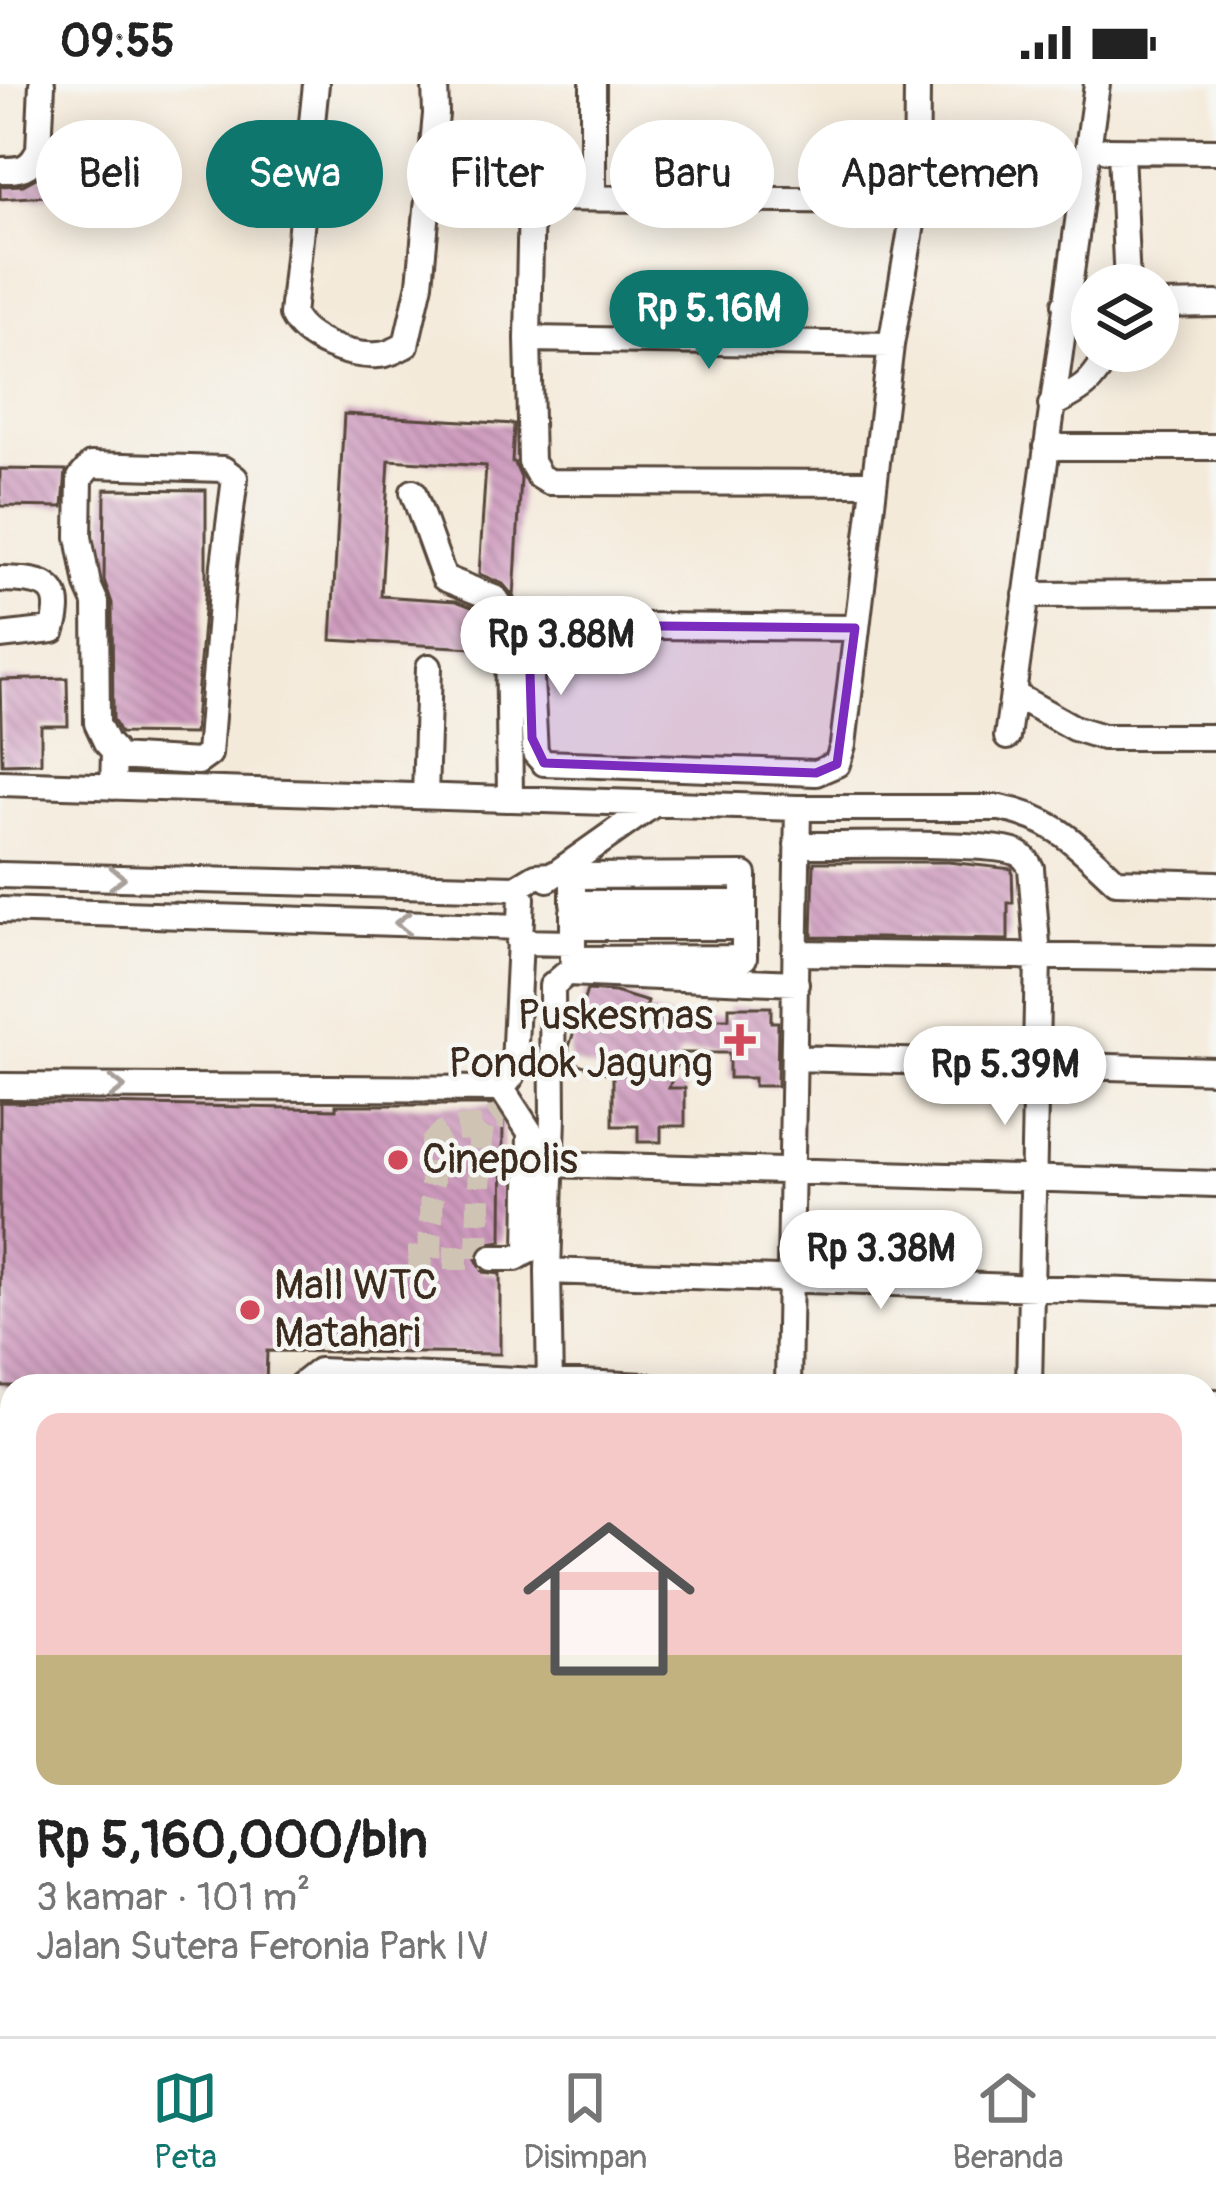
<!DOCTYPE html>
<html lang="id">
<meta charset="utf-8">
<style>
:root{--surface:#fff;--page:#f2f2f2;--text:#222;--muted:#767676;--line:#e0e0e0;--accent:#0f766e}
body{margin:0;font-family:Pangolin,sans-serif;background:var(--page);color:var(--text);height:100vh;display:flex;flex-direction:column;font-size:45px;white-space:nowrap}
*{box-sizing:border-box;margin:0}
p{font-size:39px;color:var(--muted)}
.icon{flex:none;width:66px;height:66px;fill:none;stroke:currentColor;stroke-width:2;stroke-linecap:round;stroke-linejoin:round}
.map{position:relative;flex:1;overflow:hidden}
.panel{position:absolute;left:0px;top:1290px;width:1218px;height:663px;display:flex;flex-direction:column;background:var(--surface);border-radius:36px 36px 0 0;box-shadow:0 6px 30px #0003}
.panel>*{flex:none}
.banner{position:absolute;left:36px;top:36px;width:1146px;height:108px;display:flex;gap:24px}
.buttons{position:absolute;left:1071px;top:180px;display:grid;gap:24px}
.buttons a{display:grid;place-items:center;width:108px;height:108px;border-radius:50%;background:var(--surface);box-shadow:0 6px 30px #0003;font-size:60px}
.price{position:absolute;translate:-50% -102px;padding:0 27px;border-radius:42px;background:#fff;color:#222;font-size:39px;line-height:78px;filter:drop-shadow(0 3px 6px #0008)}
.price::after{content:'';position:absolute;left:50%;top:72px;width:36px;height:27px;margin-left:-18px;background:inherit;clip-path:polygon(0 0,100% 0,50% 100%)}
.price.current{background:var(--accent);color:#fff}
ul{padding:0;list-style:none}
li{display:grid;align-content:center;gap:24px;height:636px;padding:0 36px}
li span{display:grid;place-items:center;height:372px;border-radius:24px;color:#555}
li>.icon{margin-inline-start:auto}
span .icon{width:216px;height:216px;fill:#fffc;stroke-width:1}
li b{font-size:51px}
.chip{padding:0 42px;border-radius:54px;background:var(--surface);box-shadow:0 6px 30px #0003;font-size:42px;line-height:108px}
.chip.current{background:var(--accent);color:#fff}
.status{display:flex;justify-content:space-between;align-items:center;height:84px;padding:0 60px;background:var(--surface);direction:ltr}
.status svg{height:33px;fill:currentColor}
.tabs{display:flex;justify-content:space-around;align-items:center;height:168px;border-top:3px solid var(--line);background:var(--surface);font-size:33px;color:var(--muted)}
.tabs a{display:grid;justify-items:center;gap:6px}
.tabs .current{color:var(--accent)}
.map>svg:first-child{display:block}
</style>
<div class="status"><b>09:55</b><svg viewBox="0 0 49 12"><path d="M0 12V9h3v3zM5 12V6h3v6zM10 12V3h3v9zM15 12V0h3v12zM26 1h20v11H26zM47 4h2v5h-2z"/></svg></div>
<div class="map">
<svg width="1216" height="1952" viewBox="0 0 1216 1952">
<defs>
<pattern id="building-back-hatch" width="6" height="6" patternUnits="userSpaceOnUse" patternTransform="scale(3)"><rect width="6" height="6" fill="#ce9abe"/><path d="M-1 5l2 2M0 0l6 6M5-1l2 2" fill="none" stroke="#a87e9a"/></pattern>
</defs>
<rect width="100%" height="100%" fill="#f6f6f2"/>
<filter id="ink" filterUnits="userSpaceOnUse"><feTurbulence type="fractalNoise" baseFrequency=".00833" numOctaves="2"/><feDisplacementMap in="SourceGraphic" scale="24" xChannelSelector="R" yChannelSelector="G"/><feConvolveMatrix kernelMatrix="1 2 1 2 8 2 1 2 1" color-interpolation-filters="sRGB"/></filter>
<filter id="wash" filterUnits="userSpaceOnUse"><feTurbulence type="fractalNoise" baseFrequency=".004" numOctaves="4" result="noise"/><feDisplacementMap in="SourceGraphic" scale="48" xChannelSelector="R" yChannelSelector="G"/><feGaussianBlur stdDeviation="2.7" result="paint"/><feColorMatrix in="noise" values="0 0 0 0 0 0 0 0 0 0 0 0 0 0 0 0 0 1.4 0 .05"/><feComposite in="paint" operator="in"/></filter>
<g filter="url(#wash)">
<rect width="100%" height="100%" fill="#f4eada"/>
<g id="blocks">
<path fill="url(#building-back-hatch)" d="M 78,91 L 79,110 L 0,115 L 0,102 L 23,101 L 40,92 Z
M 344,330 L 514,340 L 512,378 L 514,378 L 521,394 L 514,513 L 503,500 L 479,490 L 486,382 L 389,376 L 381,512 L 456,517 L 485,528 L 492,538 L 492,565 L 331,556 Z
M 0,385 L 66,386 L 63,423 L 0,422 Z
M 105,405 L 206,406 L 206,503 L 194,650 L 120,649 L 113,635 L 112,519 L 104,496 Z
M 67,594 L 68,642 L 41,642 L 41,679 L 2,680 L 0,596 Z
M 814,778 L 948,778 L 1012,785 L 1013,819 L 1008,819 L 1008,856 L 812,853 Z
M 587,906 L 615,908 L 648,918 L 645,926 L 699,943 L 699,935 L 729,935 L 729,923 L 771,923 L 771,938 L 778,938 L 777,1002 L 754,1002 L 754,994 L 729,994 L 729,969 L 680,969 L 669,1004 L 685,1004 L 685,1042 L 661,1042 L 661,1058 L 638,1058 L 638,1042 L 613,1042 L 613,991 L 569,977 L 569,963 Z
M 0,1018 L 336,1025 L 336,1021 L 493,1021 L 503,1038 L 502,1157 L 483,1160 L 477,1167 L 476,1175 L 483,1188 L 500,1190 L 500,1270 L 267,1267 L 266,1302 L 0,1302 Z"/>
</g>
</g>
<g filter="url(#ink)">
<use href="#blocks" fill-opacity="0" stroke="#57473a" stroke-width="3"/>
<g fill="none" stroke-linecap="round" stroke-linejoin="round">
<path stroke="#cfc4b4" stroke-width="24" stroke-dasharray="24 12" stroke-linecap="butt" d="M 408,1174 L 489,1174
M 430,1174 L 433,1059 C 445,1041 462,1045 482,1044
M 478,1174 L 480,1056 L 482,1044 L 497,1033 L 504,1033"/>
<defs>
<path id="minor" d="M 316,0 L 292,231 C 305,257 350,273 378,271 C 388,271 398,265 406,261 L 420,200 L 436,30 L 435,0
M 593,0 L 593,114
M 1107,66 L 1216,67
M 1121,67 L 1127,201
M 0,86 C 20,86 30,86 39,66 L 42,0
M 492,110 L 531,114 L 916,117
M 531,114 L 528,255 L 531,378 L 539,392 L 549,398 L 873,399
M 1065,220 L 1092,221
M 1158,221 L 1216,220
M 528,255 L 891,261
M 1051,321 C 1085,305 1092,299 1110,267
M 1046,363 L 1216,363
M 413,408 L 444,494 L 496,515 L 508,533 L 510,715
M 0,495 C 40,496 68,497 53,546 L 0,552
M 1026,511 L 1216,510
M 855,544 L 557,541 L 538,548 L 529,557 L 535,669 L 544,679 L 816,689 L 837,680 L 843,661 L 891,261 L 916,117 L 917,0
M 1013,610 L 1074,644 L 1103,653 L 1216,653
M 1007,653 L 1097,0
M 0,699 L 798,724 L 1000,724 C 1054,734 1077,761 1116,797 L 1216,800
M 113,703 L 114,667 L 106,658 L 97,639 L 96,519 L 88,501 L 79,453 L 80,394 L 91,381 L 223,385 L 235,394 L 224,481 L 209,670 L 198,678 L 116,673
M 425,712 L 429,583
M 797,761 C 834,762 997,756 1019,770 C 1025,773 1028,778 1031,784 L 1038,873 L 1029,1302
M 0,791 L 516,804 L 536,792 L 551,791
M 548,795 L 654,720
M 0,826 L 520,843
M 573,828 L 573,875 L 744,874 L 744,843
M 573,843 L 744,843 L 744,791 L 573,792 L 573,819 L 744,819
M 519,858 L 573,859
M 795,869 L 1216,875
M 795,974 L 1216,986
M 0,1002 L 502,1005
M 502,1005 L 512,992 L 514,981 L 522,814 L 516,804
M 550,1080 L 1216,1100
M 492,1174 L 516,1174 L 528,1167 L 530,1048 L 502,1005
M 548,1187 L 1216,1210
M 300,1302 L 319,1287 L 646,1302
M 550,1302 L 548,1187 L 553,1032 L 552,902 L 567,889 L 796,899
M 788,1302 L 798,724
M 1206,1318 L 1216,1318
M 1206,1430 L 1216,1430
M 0,1462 L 12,1462
M 0,1593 L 12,1593
M 0,1629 L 12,1630
M 0,1664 L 12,1664
M 1206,1730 L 1216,1731
M 1206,1786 L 1216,1802
M 200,1941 L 207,1952
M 236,1941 L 243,1952
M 465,1941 L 472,1952
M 769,1941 L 775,1952
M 1025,1941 L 1032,1952
M 1055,1941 L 1061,1952
M 106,1952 L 107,1941
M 726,1952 L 744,1941"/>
</defs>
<use href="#minor" stroke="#57473a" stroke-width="30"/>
<use href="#minor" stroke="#fff" stroke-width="24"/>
</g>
<defs><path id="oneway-chevron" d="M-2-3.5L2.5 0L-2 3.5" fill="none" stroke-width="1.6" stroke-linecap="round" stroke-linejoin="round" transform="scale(3)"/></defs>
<g stroke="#a79f9a">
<use href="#oneway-chevron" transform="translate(117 794) rotate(1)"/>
<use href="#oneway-chevron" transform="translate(403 839) rotate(-178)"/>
<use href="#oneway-chevron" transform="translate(117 1003)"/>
</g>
</g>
<path fill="#7b2cbf" fill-opacity="0.2" stroke="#7b2cbf" stroke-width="9" stroke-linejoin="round" d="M 557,541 L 855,544 L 837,680 L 816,689 L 544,679 L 532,654 L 529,557 Z"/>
<g fill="#d1495b" stroke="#f6f6f2" stroke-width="4.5">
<path d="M734 938h12v12h12v12h-12v12h-12v-12h-12v-12h12z"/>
<circle cx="398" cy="1076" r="12"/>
<circle cx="250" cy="1226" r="12"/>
</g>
<g text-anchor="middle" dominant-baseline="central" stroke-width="9" stroke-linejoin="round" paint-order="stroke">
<g font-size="42" fill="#3b2a1e" stroke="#f6f6f2" text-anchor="start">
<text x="713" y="932" text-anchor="end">Puskesmas<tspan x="713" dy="48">Pondok Jagung</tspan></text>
<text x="422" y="1076">Cinepolis</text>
<text x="274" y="1202">Mall WTC<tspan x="274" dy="48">Matahari</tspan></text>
</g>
</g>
</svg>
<div class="buttons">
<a><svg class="icon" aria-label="layers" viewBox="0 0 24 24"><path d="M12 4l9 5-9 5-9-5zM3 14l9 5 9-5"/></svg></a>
</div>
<b class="price current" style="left:709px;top:288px">Rp 5.16M</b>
<b class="price" style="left:561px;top:614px">Rp 3.88M</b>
<b class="price" style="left:1005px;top:1044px">Rp 5.39M</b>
<b class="price" style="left:881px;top:1228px">Rp 3.38M</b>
<div class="banner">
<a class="chip">Beli</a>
<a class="chip current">Sewa</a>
<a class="chip">Filter</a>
<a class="chip">Baru</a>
<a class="chip">Apartemen</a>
</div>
<section class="panel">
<ul>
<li><span style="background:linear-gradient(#f6c9c9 65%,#c2b280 0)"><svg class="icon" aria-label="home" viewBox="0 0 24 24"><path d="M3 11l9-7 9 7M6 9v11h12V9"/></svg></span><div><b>Rp 5,160,000/bln</b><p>3 kamar · 101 m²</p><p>Jalan Sutera Feronia Park IV</p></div></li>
</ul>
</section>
</div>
<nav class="tabs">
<a class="current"><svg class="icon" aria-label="map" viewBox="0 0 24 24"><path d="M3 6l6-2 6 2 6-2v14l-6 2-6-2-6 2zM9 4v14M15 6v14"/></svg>Peta</a>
<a><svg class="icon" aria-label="saved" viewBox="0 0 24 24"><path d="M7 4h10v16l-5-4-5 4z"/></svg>Disimpan</a>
<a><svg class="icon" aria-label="home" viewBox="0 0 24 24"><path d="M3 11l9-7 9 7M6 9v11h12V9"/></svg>Beranda</a>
</nav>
